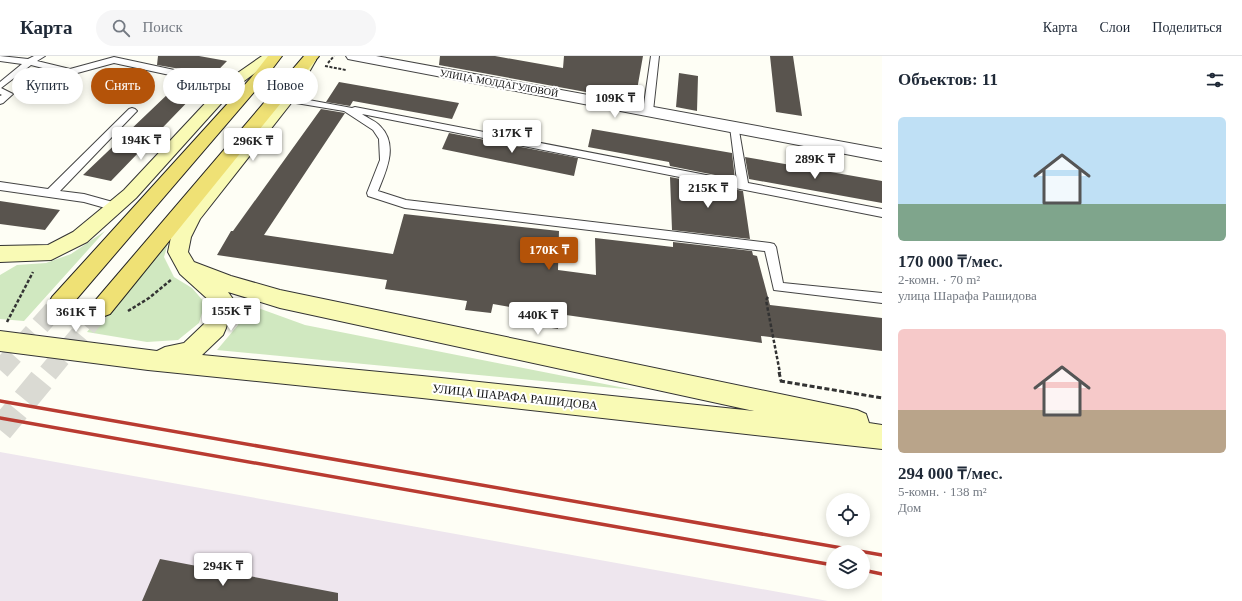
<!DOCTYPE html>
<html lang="ru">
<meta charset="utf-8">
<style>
:root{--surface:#fff;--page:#f6f6f7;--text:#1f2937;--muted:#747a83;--line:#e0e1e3;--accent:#b45309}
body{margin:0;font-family:Georgia,serif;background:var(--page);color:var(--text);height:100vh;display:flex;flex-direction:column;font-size:15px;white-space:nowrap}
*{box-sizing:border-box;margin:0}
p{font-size:13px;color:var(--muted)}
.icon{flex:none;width:22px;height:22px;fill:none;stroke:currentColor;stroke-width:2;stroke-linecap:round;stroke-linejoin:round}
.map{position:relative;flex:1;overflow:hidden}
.drawer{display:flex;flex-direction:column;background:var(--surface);width:360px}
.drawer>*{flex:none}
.guide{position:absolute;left:12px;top:12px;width:380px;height:36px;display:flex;gap:8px}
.buttons{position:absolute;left:826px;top:437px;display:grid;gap:8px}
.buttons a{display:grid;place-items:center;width:44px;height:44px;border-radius:50%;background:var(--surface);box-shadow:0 2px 10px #0003;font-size:20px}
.price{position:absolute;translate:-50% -34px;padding:0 9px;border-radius:4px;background:#fff;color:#222;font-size:13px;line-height:26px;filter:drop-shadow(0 1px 2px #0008)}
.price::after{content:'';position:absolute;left:50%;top:24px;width:12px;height:9px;margin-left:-6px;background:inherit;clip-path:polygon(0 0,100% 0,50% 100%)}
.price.selected{background:var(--accent);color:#fff}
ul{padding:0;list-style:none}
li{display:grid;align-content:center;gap:8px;height:212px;padding:0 16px}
li span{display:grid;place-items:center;height:124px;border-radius:6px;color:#555}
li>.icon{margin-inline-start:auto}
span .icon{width:72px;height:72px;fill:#fffc;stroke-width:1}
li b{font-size:17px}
h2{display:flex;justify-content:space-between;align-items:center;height:48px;padding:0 16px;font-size:17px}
.tag{padding:0 14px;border-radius:18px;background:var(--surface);box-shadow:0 2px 10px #0003;font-size:14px;line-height:36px}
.tag.selected{background:var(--accent);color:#fff}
header{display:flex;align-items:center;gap:24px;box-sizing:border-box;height:56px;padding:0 20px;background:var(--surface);border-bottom:1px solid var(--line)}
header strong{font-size:19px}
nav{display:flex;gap:22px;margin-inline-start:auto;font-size:14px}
.search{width:280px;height:36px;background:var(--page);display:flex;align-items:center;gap:10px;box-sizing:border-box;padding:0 14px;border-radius:22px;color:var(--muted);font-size:15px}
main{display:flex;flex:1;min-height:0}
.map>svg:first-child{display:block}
</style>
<header>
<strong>Карта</strong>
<div class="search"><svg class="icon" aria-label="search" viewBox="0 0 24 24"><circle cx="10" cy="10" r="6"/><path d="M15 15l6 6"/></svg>Поиск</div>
<nav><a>Карта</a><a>Слои</a><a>Поделиться</a></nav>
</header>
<main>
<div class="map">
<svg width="882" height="545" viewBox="0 0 882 545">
<rect width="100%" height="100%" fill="#fefef5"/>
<path fill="#eee6ee" d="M 0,396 L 828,545 L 0,545 Z"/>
<path fill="#d0e8c0" d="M 174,167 L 164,201 L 174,221 L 192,232 L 205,247 L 199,267 L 178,284 L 147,286 L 87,276 Z
M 105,175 L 24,265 L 0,263 L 0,219 L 17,209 L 46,207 L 71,198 Z
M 244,247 L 305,269 L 635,334 L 217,294 L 238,269 Z"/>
<path fill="#59544e" d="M 158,0 L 199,0 L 227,5 L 111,125 L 83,119 L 192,15 L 157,9 Z
M 440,0 L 495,0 L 563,12 L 564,0 L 643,0 L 635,45 L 439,9 Z
M 770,0 L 793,0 L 802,60 L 776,56 Z
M 679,17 L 698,20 L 697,55 L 676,51 Z
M 339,26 L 459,47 L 452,63 L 353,45 L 350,50 L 326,46 Z
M 321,53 L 345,57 L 264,179 L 393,198 L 404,158 L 559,175 L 558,214 L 596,219 L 595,182 L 673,191 L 673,186 L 752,195 L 753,199 L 757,200 L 770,249 L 882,262 L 882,295 L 761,280 L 762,287 L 559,258 L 558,273 L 526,268 L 527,254 L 493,248 L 491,257 L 465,254 L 467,245 L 385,233 L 387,224 L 217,199 L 231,175 L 233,175 Z
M 592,73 L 732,97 L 735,123 L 670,110 L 669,106 L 588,91 Z
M 449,77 L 578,102 L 574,120 L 442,93 Z
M 745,101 L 882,125 L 882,147 L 749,123 Z
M 670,121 L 743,135 L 750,183 L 672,174 Z
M 0,145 L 60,154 L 45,174 L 0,168 Z
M 160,503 L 338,537 L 338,545 L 142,545 Z"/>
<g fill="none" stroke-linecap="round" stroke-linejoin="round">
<path stroke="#dadad3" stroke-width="20" stroke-dasharray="20 10" stroke-linecap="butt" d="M 0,314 L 60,247
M 48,317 L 102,252"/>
<path stroke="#dadad3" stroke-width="26" stroke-dasharray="26 13" stroke-linecap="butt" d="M 0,374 L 48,316"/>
<defs>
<path id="service" d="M 0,0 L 28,3 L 34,0 L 45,0 L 37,5 L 70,13 L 114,1 L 179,15 L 183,18 L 179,21 L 114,7 L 70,19 L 31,9 L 1,32 L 13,38 L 3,47 L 0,48 L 0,40 L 2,39 L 0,38 L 0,26 L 22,8 L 0,5 Z
M 651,0 L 659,0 L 653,55 L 648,58 L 643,55 Z
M 287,40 L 352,52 L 355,51 L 737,125 L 730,71 L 732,69 L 738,69 L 748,127 L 882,153 L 882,161 L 362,58 C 367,62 376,65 380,70 C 399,89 386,115 378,135 L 406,144 L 770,187 L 774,188 L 776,191 L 783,227 L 882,237 L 882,247 L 774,234 L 765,195 L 405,152 L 368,140 L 367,137 L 380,104 L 379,83 L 373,74 L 344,55 L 284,45 L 282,43 Z
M 132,52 L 135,53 L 137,55 L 135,57 L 60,135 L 84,138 L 120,148 L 121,151 L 120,154 L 116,155 L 84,146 L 0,134 L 0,126 L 48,133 L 129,53 Z"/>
<path id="tertiary" d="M 346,0 L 376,0 L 882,93 L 882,105 L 353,4 L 348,3 Z"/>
<path id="secondary" d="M 262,0 L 278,0 L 236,31 L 136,142 L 87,186 L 51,204 L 0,206 L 0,190 L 48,189 L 73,176 L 124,134 L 226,25 Z
M 310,0 L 314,1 L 316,4 L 292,46 L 200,163 L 191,181 L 188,196 L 194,206 L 231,220 L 280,234 L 857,354 L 866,358 L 869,367 L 882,369 L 882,393 L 422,342 L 148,314 L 0,295 L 0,275 L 157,295 L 165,291 L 184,287 L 205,267 L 211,246 L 180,218 L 168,196 L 171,181 L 186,154 L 280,41 L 304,1 ZM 228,236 L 280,252 L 754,355 L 422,320 L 202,299 L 223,279 L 226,272 L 233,243 Z"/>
<path id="primary" d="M 268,0 L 282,0 L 260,29 L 68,253 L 60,256 L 52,253 L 49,247 L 52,241 L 250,23 Z
M 304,0 L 319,0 L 110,258 L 102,261 L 94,258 L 91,252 L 94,246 Z"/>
</defs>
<use href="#service" stroke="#444" stroke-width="2"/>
<use href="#tertiary" stroke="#444" stroke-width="2"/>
<use href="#secondary" stroke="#333" stroke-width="2"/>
<use href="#primary" stroke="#222" stroke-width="2"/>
<path stroke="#333" stroke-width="2" stroke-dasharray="3 1.5" stroke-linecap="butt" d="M 328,7 L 334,0
M 325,10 L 346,14"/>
<path stroke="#333" stroke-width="2.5" stroke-dasharray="3.5 2" stroke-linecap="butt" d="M 768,241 L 766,244 L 780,317
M 128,255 L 149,242 L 172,223
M 7,266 L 33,216"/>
<path stroke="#333" stroke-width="3" stroke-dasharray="5 2.5" stroke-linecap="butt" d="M 779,316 L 781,325
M 780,325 L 882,342"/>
<use href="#service" fill="#fff" fill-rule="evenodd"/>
<use href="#tertiary" fill="#fff" fill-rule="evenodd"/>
<use href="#secondary" fill="#f9fab5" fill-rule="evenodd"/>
<use href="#primary" fill="#efe175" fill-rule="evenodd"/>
<path stroke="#b93b31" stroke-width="3.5" d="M 0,345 L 882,499
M 0,362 L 833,509
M 863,514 L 882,518"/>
</g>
<g text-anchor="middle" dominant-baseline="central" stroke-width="4" stroke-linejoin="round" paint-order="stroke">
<g font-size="10" fill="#111" stroke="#fff">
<text transform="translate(499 27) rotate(10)">УЛИЦА МОЛДАГУЛОВОЙ</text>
</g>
<g font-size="12" fill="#111" stroke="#fff">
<text transform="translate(515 341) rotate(6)">УЛИЦА ШАРАФА РАШИДОВА</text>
</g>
</g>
</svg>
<div class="buttons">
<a><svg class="icon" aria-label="locate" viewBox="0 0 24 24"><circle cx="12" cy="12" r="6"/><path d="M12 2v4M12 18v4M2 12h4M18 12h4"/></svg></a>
<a><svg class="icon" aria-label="layers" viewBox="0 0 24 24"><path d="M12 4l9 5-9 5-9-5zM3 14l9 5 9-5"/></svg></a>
</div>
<b class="price" style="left:615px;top:63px">109K ₸</b>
<b class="price" style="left:512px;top:98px">317K ₸</b>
<b class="price" style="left:141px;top:105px">194K ₸</b>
<b class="price" style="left:253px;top:106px">296K ₸</b>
<b class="price" style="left:815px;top:124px">289K ₸</b>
<b class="price" style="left:708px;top:153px">215K ₸</b>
<b class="price selected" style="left:549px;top:215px">170K ₸</b>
<b class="price" style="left:231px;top:276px">155K ₸</b>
<b class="price" style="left:76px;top:277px">361K ₸</b>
<b class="price" style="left:538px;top:280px">440K ₸</b>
<b class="price" style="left:223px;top:531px">294K ₸</b>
<div class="guide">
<a class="tag">Купить</a>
<a class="tag selected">Снять</a>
<a class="tag">Фильтры</a>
<a class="tag">Новое</a>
</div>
</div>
<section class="drawer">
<h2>Объектов: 11<svg class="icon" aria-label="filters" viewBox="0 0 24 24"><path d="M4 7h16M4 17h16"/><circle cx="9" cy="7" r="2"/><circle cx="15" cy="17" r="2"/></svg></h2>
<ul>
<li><span style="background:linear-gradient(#bfe0f5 70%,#7fa58c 0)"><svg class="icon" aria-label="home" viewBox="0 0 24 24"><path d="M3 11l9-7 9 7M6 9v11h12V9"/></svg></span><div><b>170 000 ₸/мес.</b><p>2-комн. · 70 m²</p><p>улица Шарафа Рашидова</p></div></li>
<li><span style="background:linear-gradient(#f6c9c9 65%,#b9a48a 0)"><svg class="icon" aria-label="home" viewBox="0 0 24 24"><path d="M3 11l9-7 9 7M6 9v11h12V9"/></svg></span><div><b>294 000 ₸/мес.</b><p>5-комн. · 138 m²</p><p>Дом</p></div></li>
</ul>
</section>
</main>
